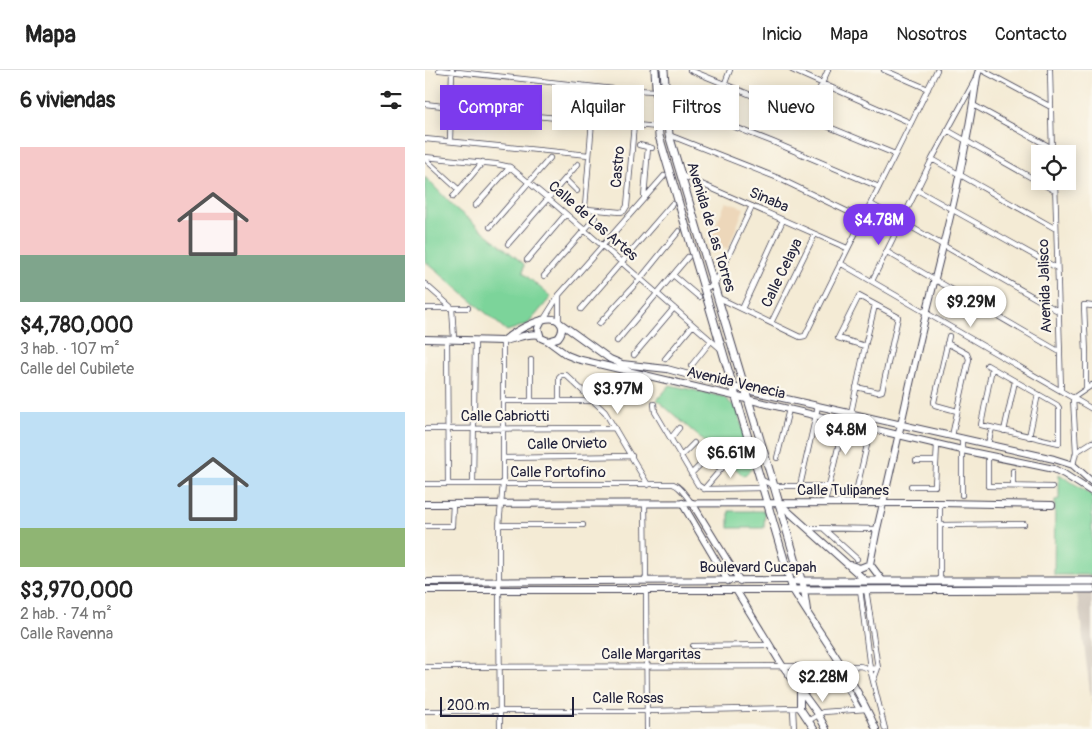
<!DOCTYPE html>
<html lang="es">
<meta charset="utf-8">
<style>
:root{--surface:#fff;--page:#f6f6f6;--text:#222;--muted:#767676;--line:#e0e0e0;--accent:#7c3aed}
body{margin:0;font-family:Pangolin,sans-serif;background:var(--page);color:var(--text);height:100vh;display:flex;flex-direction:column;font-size:19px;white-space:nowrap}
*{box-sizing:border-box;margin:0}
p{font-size:16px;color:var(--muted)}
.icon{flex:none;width:28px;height:28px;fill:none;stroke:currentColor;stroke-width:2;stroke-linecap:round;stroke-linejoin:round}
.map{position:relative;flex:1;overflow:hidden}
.sheet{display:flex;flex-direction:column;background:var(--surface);width:425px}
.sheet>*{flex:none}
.hud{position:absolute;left:15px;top:15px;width:475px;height:45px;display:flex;gap:10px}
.fabs{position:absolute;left:606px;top:75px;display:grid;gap:10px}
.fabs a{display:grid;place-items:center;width:45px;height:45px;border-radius:0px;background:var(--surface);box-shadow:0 2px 12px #0003;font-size:25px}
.scale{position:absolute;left:15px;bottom:12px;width:134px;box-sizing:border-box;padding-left:5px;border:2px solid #22223b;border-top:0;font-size:14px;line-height:18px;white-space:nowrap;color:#22223b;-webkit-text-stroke:4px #fbf7ec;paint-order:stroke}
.price{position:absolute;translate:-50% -42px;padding:0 11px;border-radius:18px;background:#fff;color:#222;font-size:16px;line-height:32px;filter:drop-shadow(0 1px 2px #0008)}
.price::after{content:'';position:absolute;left:50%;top:30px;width:15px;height:11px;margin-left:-8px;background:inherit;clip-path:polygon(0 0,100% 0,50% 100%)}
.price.selected{background:var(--accent);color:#fff}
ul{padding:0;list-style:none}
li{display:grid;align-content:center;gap:10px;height:265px;padding:0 20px}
li span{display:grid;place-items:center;height:155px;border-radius:0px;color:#555}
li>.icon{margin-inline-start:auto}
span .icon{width:90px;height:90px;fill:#fffc;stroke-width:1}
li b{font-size:21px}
h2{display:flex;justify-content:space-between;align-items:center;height:60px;padding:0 20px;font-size:21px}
.pill{padding:0 18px;border-radius:0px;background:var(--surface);box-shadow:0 2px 12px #0003;font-size:18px;line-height:45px}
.pill.selected{background:var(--accent);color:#fff}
header{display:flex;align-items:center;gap:30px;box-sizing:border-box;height:70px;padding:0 25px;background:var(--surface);border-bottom:1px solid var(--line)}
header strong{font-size:24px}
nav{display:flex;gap:28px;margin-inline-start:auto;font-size:18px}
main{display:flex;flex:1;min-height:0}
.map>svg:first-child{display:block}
</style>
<header>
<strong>Mapa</strong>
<nav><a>Inicio</a><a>Mapa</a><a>Nosotros</a><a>Contacto</a></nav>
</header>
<main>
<section class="sheet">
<h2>6 viviendas<svg class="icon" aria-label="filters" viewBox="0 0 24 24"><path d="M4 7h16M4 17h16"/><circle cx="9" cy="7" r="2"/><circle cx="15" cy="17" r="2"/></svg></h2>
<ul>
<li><span style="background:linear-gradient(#f6c9c9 70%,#7fa58c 0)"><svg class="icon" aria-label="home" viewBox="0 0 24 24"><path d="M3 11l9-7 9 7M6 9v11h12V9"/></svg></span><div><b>$4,780,000</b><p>3 hab. · 107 m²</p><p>Calle del Cubilete</p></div></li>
<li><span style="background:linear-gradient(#bfe0f5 75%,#8fb573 0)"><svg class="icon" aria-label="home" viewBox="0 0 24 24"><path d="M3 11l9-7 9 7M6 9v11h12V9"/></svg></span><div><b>$3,970,000</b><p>2 hab. · 74 m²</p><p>Calle Ravenna</p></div></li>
</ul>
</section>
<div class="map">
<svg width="667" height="659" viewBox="0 0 667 659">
<rect width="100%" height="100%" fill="#fbf7ec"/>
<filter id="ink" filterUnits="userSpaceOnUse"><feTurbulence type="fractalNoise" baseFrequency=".02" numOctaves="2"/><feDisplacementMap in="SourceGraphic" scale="10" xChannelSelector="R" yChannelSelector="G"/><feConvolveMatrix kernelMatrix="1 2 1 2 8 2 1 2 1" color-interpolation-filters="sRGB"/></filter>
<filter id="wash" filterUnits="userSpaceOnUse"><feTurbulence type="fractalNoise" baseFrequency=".0096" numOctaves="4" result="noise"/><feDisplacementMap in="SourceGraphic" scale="20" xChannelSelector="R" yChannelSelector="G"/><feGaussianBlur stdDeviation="1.12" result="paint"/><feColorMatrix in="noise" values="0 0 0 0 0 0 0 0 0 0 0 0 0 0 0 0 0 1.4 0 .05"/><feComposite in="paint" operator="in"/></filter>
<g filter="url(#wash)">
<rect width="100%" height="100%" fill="#f4ebd5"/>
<path fill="#edd7ba" d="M 301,132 L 319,138 L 303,179 L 284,171 Z"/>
<path fill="#ccc2b8" d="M 667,523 L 667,635 L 652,524 Z"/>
<path fill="#7cd49a" stroke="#4f7b6a" d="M 0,107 L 30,138 L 99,194 L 98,203 L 126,227 L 103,254 L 82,261 L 0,191 Z
M 245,315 L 299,327 L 312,339 L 329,396 L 319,406 L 232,330 Z
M 634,404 L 667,425 L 667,505 L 629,505 L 630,430 L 634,429 Z
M 304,441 L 340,441 L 339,458 L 304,458 Z"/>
</g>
<g filter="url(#ink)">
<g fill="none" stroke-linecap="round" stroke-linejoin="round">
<defs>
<path id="street" d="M 14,0 L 189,19 L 231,21
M 265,0 L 470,84
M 367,0 L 486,53
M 459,0 L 503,19
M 557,0 L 626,37
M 625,0 L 627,84
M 300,13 L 305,0
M 241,30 L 348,72 L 454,117
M 0,34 L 99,45 L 233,57
M 548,35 L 627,78
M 382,47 L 403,0
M 167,51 L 160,137 L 162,139 L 195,142 L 199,141 L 202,136 L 209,54
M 522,60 L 630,121
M 244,65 L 353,108 L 438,149
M 0,69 L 164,85
M 25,71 L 27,0
M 214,75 L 227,78
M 0,87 L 71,94 L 85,97 L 133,137 L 297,280
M 0,89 L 34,120
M 507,89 L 631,159
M 256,105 L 422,178
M 140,109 L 152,121
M 630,111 L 636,320
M 492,120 L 632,198
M 28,127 L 58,92
M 219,128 L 223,77
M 446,134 L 633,241
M 50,136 L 85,97
M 65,157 L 125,88
M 83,174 L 153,94
M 462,182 L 635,282
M 102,190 L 141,144
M 415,193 L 667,339
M 248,205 L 274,227
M 119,206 L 170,148
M 447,211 L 507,89 L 550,10
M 0,214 L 27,238 L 29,269
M 279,218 L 289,216 L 327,136
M 292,227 L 375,267 L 380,266 C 423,176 469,89 512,0
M 0,238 L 43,238
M 156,239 L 247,134
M 317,239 L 358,150
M 119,249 L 134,225 L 239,106
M 134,251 L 134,225
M 346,253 L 390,164
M 174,254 L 215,209 L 254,161
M 524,266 L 509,332 L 510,335 L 532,341
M 22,269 L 23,414
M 192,271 L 263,187
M 522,273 L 542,284 L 544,289 L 527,366
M 209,285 L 249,238
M 240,289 L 268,255
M 562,295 L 632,335 L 634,338 L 634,373 L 556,355 L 567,298
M 266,296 L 286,271
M 431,317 L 453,322 L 457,321 L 473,247 L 434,226 L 413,268 L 440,276
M 661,318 L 661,284 L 659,235 L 667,236
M 78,331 L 168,331
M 106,331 L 106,290
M 134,331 L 134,307 L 136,305 L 141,305 L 180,342 L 223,415
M 229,334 L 230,342 L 273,415 L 279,419 L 339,418
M 426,343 L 440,276 L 450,235
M 0,359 L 190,358
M 579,361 L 590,311
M 604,367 L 613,324
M 246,368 L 254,358
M 563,374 L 567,358
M 651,382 L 667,372
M 563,385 L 563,416 L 627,417
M 256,386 L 269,373
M 78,388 L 207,386
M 352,388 L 364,339
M 491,391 L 511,391
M 648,395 L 651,382 L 648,328 L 667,315
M 588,401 L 588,416
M 266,404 L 283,387
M 337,410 L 349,416 L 404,416
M 0,414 L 248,414 C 256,416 261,427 267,433
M 48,414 L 50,270
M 375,416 L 393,336
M 486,416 L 510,416 L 512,374
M 279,419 L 297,398
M 537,425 L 537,368
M 430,426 L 446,358
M 220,433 L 221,511
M 400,433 L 419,352
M 515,433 L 515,510
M 74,455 L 158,455
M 515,455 L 599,454
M 0,456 L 27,456 L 28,433
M 382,458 L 452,459
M 399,459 L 432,489
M 435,519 L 445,599 L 460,659
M 441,519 L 453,598 L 449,609
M 221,521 L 222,659
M 268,576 L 344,575
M 409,596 L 434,639
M 0,597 L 435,596 L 445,599 L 453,598
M 368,639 L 369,659
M 0,641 L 223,641 L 375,638
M 383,651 L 398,642 L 442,639
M 75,659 L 74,512 L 74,455 L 78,414 L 78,271"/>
<path id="secondary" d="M 135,253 L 185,289 L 197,294 L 242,299 L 308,317 L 629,389 L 648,395 L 667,412
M 0,269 L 78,271 C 90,270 102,262 115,265
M 78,271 C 87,263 126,239 135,253 C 139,258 137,263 133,268 L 123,271 L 116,268 L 113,258 L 117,250
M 123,271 L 142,285 L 152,289 L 537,380 L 629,399 L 639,404 L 667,422
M 257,433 L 303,511
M 267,433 L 315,511
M 354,433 L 440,510
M 0,434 L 515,433 L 627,435
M 426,495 L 435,498 L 445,494
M 457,510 L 445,494 L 452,459 C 469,388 484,316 501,244 C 521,165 541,87 552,6 L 554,0
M 0,512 L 364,510
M 0,520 L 368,520 C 396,566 429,608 451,659
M 311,520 L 357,595 L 393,644 L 401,659
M 379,520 L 382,540
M 375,621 L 375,638 L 389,659"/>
<path id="primary" d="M 230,0 L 234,66 L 368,520 L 667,519
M 239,0 L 244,65 L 349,416 L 379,520
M 372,511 L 667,511"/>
</defs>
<use href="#street" stroke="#424052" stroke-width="6"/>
<use href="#secondary" stroke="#424052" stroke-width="8"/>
<use href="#primary" stroke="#424052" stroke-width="9"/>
<use href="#street" stroke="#fff" stroke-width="4.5"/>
<use href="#secondary" stroke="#fff" stroke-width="6"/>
<use href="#primary" stroke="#fff" stroke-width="7"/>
</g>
</g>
<g text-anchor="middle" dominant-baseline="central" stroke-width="4.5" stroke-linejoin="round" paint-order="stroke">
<g font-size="15" fill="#22223b" stroke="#fbf7ec">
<text transform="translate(193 97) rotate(-85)">Castro</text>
<text transform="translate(344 130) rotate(23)">Sinaba</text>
<text transform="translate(168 151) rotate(41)">Calle de Las Artes</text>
<text transform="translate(286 157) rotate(73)">Avenida de Las Torres</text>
<text transform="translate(357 203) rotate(-64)">Calle Celaya</text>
<text transform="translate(620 216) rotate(-92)">Avenida Jalisco</text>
<text transform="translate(311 313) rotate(13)">Avenida Venecia</text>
<text x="80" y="346">Calle Cabriotti</text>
<text transform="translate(142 374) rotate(-1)">Calle Orvieto</text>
<text x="133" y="402">Calle Portofino</text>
<text x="418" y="420">Calle Tulipanes</text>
<text x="333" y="497">Boulevard Cucapah</text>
<text x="226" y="584">Calle Margaritas</text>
<text x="203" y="628">Calle Rosas</text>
</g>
</g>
</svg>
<div class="fabs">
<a><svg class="icon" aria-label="locate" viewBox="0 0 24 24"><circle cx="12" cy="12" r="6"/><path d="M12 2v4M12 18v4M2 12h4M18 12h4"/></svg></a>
</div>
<div class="scale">200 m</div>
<b class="price selected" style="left:454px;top:176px">$4.78M</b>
<b class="price" style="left:546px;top:258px">$9.29M</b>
<b class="price" style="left:193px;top:345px">$3.97M</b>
<b class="price" style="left:421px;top:386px">$4.8M</b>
<b class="price" style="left:306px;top:409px">$6.61M</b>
<b class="price" style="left:398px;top:633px">$2.28M</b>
<div class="hud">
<a class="pill selected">Comprar</a>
<a class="pill">Alquilar</a>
<a class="pill">Filtros</a>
<a class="pill">Nuevo</a>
</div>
</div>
</main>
